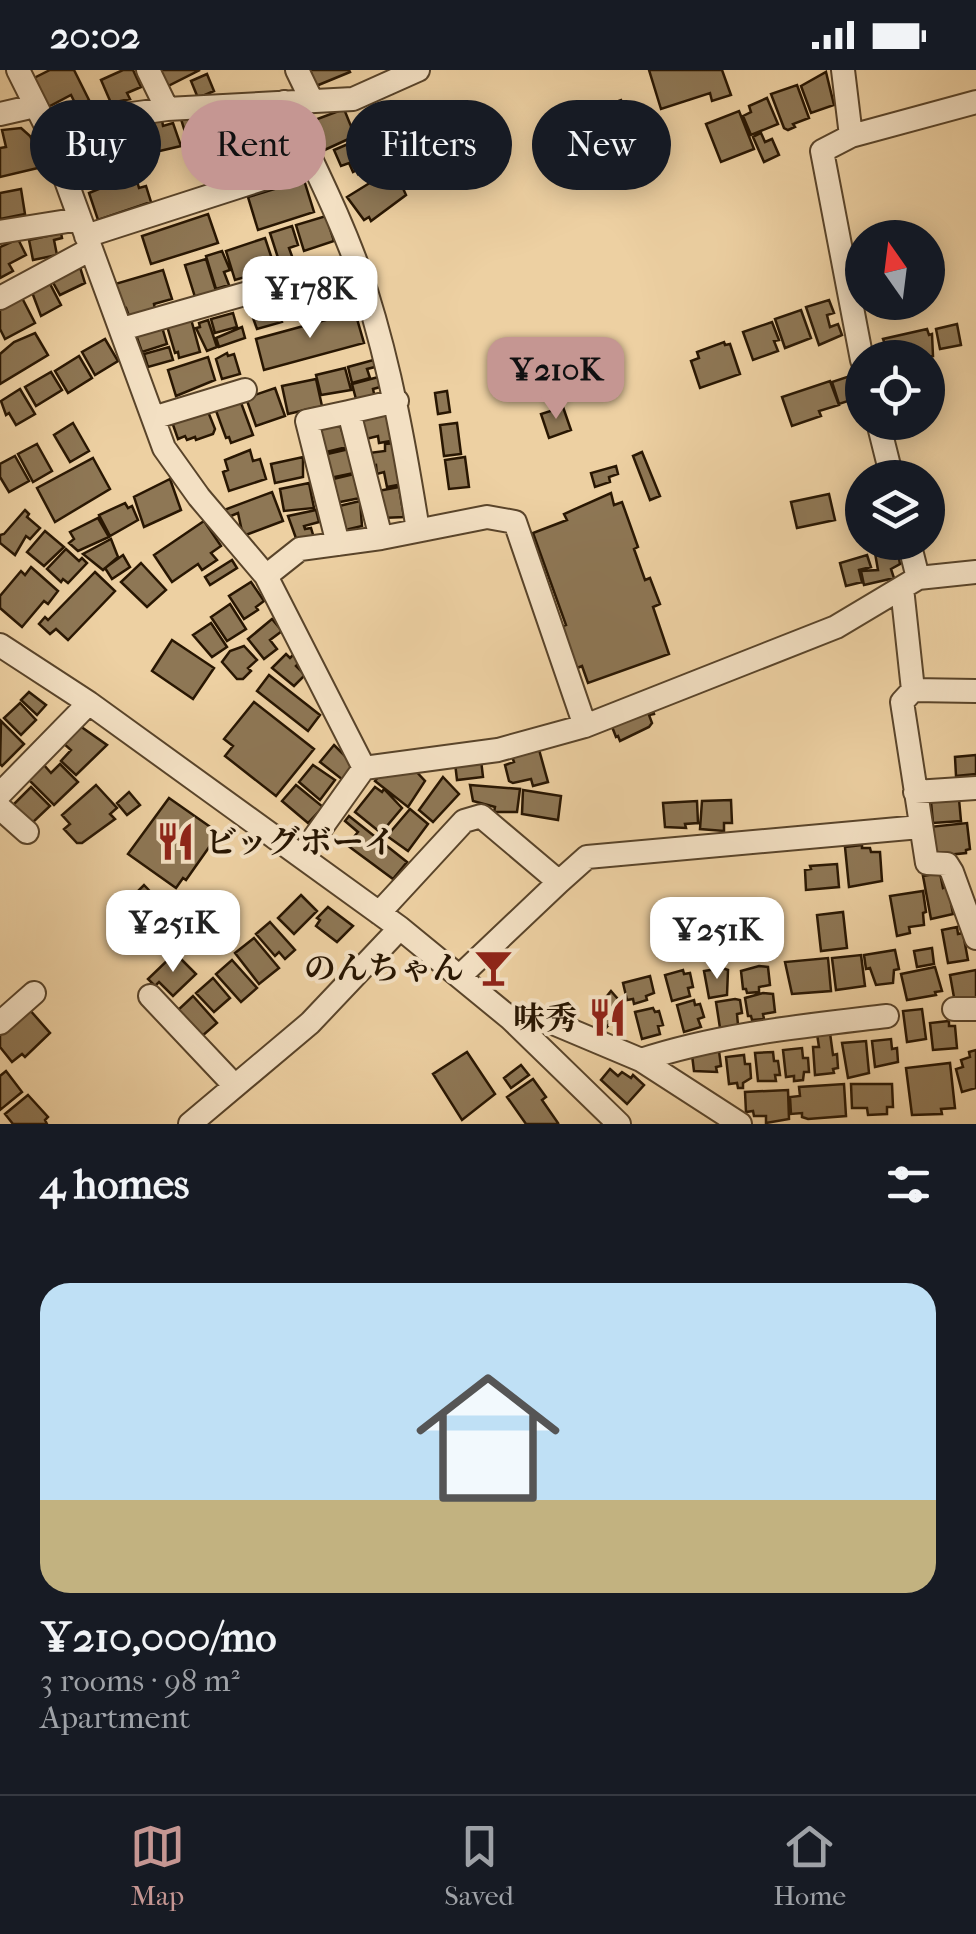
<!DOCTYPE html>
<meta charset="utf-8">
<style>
:root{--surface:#171b24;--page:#242831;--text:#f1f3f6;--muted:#9ea1a6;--line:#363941;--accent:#c59692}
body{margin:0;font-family:"IM FELL French Canon","Noto Serif JP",serif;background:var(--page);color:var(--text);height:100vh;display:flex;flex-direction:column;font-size:38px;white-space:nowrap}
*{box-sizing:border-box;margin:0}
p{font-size:32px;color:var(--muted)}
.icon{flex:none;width:55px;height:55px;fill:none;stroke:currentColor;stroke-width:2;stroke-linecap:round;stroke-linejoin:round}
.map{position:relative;height:1054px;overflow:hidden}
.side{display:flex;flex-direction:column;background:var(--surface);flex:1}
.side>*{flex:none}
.banner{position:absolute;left:30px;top:30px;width:918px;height:90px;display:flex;gap:20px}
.needle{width:65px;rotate:346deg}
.buttons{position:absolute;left:845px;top:150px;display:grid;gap:20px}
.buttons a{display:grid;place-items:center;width:100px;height:100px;border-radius:50%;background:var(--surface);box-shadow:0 5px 25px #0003;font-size:50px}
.price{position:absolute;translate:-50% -85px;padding:0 22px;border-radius:20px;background:#fff;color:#222;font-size:32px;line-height:65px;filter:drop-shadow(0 2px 5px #0008)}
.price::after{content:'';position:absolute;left:50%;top:60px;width:30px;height:22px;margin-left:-15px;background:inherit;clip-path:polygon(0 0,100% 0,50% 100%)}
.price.current{background:var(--accent);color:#111}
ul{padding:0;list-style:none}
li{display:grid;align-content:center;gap:20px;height:530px;padding:0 40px}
li span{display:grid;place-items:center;height:310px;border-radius:30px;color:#555}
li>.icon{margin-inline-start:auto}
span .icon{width:180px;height:180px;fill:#fffc;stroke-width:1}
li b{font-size:42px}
h2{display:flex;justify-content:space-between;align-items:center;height:120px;padding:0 40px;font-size:42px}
.tag{padding:0 35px;border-radius:45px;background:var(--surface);box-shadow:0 5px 25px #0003;font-size:35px;line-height:90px}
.tag.current{background:var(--accent);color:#111}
.status{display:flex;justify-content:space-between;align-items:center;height:70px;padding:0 50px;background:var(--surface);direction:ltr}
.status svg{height:28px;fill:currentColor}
.dock{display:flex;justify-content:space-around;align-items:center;height:140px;border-top:2px solid var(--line);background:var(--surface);font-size:28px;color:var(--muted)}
.dock a{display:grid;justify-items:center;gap:5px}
.dock .current{color:var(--accent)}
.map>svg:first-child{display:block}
</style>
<div class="status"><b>20:02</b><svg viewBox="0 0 49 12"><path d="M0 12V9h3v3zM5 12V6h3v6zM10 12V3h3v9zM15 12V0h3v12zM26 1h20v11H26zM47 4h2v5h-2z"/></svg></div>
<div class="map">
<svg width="976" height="1054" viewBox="0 0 976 1054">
<rect width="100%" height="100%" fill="#edd0a2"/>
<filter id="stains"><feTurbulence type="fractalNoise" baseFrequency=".002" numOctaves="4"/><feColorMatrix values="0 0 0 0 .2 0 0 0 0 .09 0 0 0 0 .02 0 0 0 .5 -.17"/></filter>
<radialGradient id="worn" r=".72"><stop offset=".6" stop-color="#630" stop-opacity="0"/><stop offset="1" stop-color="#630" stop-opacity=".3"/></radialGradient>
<path fill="#8e7755" stroke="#281602" stroke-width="2.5" d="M 50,0 L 74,0 L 89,30 L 77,37 L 71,25 L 48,37 L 34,8 Z
M 123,0 L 133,0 L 141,17 L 127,23 L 130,29 L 111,33 L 101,10 Z
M 160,0 L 200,0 L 168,16 Z
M 310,0 L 349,0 L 350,2 L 316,16 Z
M 649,0 L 722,0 L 731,25 L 712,31 L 710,23 L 661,39 Z
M 826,2 L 834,35 L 811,43 L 801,16 Z
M 207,4 L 214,21 L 198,28 L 191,11 Z
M 797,15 L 809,48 L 793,54 L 795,57 L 788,60 L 784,58 L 771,24 Z
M 767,28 L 778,54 L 751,65 L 743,46 L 751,42 L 749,36 Z
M 621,30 L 637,66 L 611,82 L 609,78 L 594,85 L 583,61 L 577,63 L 570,49 Z
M 344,39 L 355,66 L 318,83 L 304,54 Z
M 739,41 L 754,79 L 721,92 L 706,54 Z
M 254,42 L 272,46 L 275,55 L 233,67 L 230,58 L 235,57 L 233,48 Z
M 215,44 L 220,60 L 217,61 L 219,69 L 191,81 L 181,49 L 192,46 L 200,64 L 208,62 L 204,47 Z
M 162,50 L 163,56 L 173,53 L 181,76 L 151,83 L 144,55 Z
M 127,53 L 129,60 L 135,59 L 142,84 L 137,85 L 139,91 L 125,94 L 124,89 L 119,90 L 111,57 Z
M 107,57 L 108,88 L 78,94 L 77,89 L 71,90 L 67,63 Z
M 21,58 L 30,66 L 35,76 L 38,75 L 42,97 L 0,107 L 0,78 L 6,77 L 2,60 Z
M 381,60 L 392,85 L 387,87 L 389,90 L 358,104 L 357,100 L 353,102 L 349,93 L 341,96 L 334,80 Z
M 761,63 L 765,72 L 772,69 L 779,85 L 764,92 L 753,67 Z
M 394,98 L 406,125 L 371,151 L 369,147 L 364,150 L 347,127 Z
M 135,104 L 139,118 L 146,116 L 151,132 L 98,150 L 89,123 Z
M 304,110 L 314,142 L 258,160 L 248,127 Z
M 21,119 L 25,144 L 0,149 L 0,123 Z
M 208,144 L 218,173 L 151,194 L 142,166 Z
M 326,146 L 334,171 L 304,181 L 296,155 Z
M 292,156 L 298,175 L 289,178 L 293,189 L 280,194 L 270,163 Z
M 61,163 L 62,168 L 54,170 L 57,185 L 33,190 L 29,170 Z
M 265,168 L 275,198 L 235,210 L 226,181 Z
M 18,169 L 26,185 L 9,194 L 13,201 L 0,208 L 0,177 Z
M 222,181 L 230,200 L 224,202 L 229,215 L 216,219 L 206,186 Z
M 206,189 L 216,221 L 195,227 L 185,195 Z
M 79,194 L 85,213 L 60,225 L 50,207 Z
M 323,197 L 325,204 L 332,202 L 339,221 L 306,238 L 307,241 L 292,247 L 285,227 L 292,225 L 287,213 Z
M 163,200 L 172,229 L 154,234 L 155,239 L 129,246 L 126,238 L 122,239 L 115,214 Z
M 47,208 L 61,235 L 41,246 L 30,217 Z
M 20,224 L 35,253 L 5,269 L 0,259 L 0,235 Z
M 275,225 L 282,252 L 257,259 L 248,234 Z
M 829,230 L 834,243 L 827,245 L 830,257 L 838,254 L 842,265 L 819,275 L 806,237 Z
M 801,240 L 811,268 L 785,278 L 775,249 Z
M 355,242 L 364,273 L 264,300 L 256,269 Z
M 233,243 L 237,257 L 215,263 L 211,249 Z
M 191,249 L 200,282 L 179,288 L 178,282 L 175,283 L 167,256 Z
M 208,250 L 217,277 L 207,281 L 196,258 L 200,257 L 199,253 Z
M 772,252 L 779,270 L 774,271 L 778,281 L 753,290 L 743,262 Z
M 957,254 L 961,275 L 940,279 L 936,259 Z
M 162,257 L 167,274 L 142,282 L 136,265 Z
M 242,257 L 245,268 L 219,277 L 216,268 Z
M 927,259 L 929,265 L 932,264 L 933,286 L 890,288 L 883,269 Z
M 35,263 L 48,285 L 0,314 L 0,284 L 14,272 Z
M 105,269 L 118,291 L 95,305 L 82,282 Z
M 724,272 L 725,275 L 730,274 L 740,304 L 700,318 L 691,291 L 699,288 L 697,282 Z
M 169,277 L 173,290 L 148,297 L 144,284 Z
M 227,283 L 228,286 L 234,284 L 240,304 L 222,309 L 216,289 Z
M 79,286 L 92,308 L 68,323 L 55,301 Z
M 208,287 L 215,310 L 176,326 L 168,300 Z
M 377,289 L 379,296 L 367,299 L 370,308 L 352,313 L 348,297 Z
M 545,293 L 551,314 L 536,319 L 529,298 Z
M 345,298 L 351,320 L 321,325 L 316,305 Z
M 51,302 L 62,320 L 36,336 L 25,317 Z
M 382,306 L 384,316 L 373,319 L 375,328 L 357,333 L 352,314 Z
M 850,306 L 857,328 L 839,334 L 832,312 Z
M 316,309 L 322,336 L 288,344 L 282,316 Z
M 830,311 L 839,335 L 819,341 L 821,346 L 792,356 L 782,327 Z
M 275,318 L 285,346 L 256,356 L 246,328 Z
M 20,319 L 35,344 L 16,355 L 9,343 L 6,345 L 1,331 Z
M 447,321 L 450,342 L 438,344 L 435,323 Z
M 240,330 L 253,365 L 231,373 L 229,367 L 226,368 L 215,338 Z
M 563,337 L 571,360 L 549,368 L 541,344 Z
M 390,338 L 396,370 L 379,373 L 378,366 L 366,369 L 361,343 Z
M 207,339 L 215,359 L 213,364 L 196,370 L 195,367 L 187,370 L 185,366 L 178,369 L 172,352 Z
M 73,353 L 89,381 L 70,392 L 54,365 Z
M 457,353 L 461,384 L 444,386 L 440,355 Z
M 340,355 L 347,377 L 322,383 L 319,367 L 321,359 Z
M 396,373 L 403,414 L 387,417 L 384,402 L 377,404 L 376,395 L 371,396 L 369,383 L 385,381 L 385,374 Z
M 37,374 L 52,401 L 33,412 L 18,384 Z
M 349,379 L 354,403 L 330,408 L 323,385 Z
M 250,380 L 253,391 L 260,389 L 266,409 L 229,421 L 223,402 L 228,400 L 225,390 Z
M 642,382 L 660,426 L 650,430 L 633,386 Z
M 15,386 L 29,411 L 9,422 L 0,407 L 0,394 Z
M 303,387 L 303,407 L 275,413 L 271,394 Z
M 465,387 L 469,417 L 449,419 L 445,390 Z
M 93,388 L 110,419 L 55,452 L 37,418 Z
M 616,396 L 618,404 L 609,407 L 610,412 L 595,417 L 591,403 Z
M 354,404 L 360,428 L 335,433 L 329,410 Z
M 170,409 L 181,440 L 144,457 L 134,427 Z
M 309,413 L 314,438 L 284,441 L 280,419 Z
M 399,417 L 404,447 L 382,448 L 378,421 Z
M 272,422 L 283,451 L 243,466 L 238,443 L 226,448 L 224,440 Z
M 611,423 L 614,435 L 622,432 L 638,477 L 634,479 L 645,510 L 650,508 L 660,534 L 653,537 L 669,584 L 588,613 L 582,596 L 575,599 L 560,557 L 566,555 L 533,463 L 567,450 L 564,444 Z
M 829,424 L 835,450 L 797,458 L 791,432 Z
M 360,431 L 362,456 L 341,461 L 335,437 Z
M 125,433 L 128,438 L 132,436 L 138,450 L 110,466 L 99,445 Z
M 25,440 L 29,444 L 27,447 L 40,458 L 30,469 L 26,466 L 15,485 L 0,473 L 0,465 L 4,464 Z
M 316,440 L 319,452 L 304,456 L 305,459 L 311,458 L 314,468 L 297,471 L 288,446 Z
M 98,448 L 109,467 L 78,481 L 69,473 L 74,469 L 70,462 Z
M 204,451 L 221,476 L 211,483 L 217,490 L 202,500 L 198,494 L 172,512 L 154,485 Z
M 45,461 L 64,477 L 44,496 L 27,482 Z
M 111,469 L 118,487 L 103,500 L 83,484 Z
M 897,478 L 900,494 L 891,499 L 894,508 L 864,515 L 861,501 L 878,500 L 875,483 Z
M 66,479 L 79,491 L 82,488 L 87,493 L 68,513 L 63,509 L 61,512 L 47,499 Z
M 123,485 L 130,497 L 112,509 L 105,498 Z
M 867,485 L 871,497 L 859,500 L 862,512 L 846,516 L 840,493 Z
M 232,490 L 237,498 L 210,515 L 205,507 Z
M 141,493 L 166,520 L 147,537 L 121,512 Z
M 31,497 L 58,521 L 48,534 L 44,531 L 22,557 L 0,538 L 0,526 L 21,501 L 25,505 Z
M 95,502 L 115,521 L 68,570 L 56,559 L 50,564 L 39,554 L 45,547 L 48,550 Z
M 251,512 L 264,531 L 256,537 L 258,540 L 244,549 L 229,526 Z
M 230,534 L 246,559 L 227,571 L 211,547 Z
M 272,549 L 282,561 L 270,570 L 277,579 L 264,589 L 248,569 Z
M 211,553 L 227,577 L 212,587 L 193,565 Z
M 172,570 L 214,598 L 193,629 L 152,601 Z
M 244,576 L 257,590 L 248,598 L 251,601 L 243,609 L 237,609 L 222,592 L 230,581 Z
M 286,584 L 290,588 L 293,585 L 300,592 L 296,596 L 305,605 L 294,616 L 272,598 Z
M 269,605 L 320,645 L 308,661 L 257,621 Z
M 29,622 L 46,635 L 37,645 L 21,630 Z
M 254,632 L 314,679 L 276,726 L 225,686 L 233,676 L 224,669 Z
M 20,633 L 36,650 L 21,665 L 4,648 Z
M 652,636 L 654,644 L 649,645 L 652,653 L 649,657 L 620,671 L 618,666 L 616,667 L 609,649 Z
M 1,651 L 24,674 L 2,696 L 0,694 Z
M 80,656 L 107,675 L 76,705 L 61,691 L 71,680 L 63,673 Z
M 334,675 L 353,694 L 343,710 L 320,692 Z
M 538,676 L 548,712 L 533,716 L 531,709 L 513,713 L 509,711 L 505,695 L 514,692 L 511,684 Z
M 976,685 L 976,704 L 956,706 L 955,687 Z
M 481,690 L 483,707 L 457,710 L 455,693 Z
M 60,694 L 78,712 L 54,735 L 29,710 L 44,695 L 51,703 Z
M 313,695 L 335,710 L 320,730 L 299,712 Z
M 412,697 L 425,711 L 408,737 L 375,711 L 385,699 Z
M 443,707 L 459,724 L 433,752 L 419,740 Z
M 96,715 L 117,738 L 110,744 L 115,749 L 82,773 L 77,773 L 64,759 L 70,754 L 62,745 Z
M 296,715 L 323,737 L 308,753 L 282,731 Z
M 470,715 L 520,719 L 517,742 L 494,742 L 495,737 L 473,731 Z
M 31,717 L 50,736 L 30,755 L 12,736 Z
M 375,717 L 382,722 L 384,719 L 402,738 L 381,763 L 355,742 Z
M 523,720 L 561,726 L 558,750 L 522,744 Z
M 129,722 L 140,735 L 127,745 L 117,733 Z
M 169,728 L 219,763 L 186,810 L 183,808 L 176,818 L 128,784 Z
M 959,729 L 961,751 L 933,753 L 931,732 Z
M 731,730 L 732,753 L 724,753 L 724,761 L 700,759 L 702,731 Z
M 697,731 L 698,753 L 685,754 L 686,758 L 665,757 L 663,733 Z
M 410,739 L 428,754 L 408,781 L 387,766 Z
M 349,746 L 407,792 L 393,809 L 347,775 L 358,762 L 345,751 Z
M 967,753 L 970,779 L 966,780 L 966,783 L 937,786 L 937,782 L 932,782 L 929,757 Z
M 862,775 L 862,778 L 870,778 L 871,782 L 880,782 L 882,811 L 849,817 L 845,777 Z
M 837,794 L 839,817 L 806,820 L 805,800 L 811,799 L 810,796 Z
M 940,803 L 943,818 L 948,816 L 953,844 L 931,849 L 923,806 Z
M 144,815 L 169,841 L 157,853 L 132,827 Z
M 923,821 L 926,842 L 923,843 L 924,855 L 909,857 L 910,863 L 897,866 L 890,826 Z
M 301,825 L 317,841 L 294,864 L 278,848 Z
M 328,837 L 353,856 L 337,872 L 316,856 L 320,850 L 317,848 Z
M 843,842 L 847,878 L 821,881 L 817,845 Z
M 270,852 L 295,880 L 285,889 L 279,882 L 275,886 L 256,864 Z
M 957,857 L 958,864 L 963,863 L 968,890 L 948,893 L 942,860 Z
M 254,868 L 279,898 L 259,914 L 235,883 Z
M 932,878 L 934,894 L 917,897 L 914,881 Z
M 895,880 L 899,899 L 894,900 L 893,913 L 876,915 L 870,898 L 866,899 L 864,885 Z
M 175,883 L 196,904 L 173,926 L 159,912 L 155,916 L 148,909 Z
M 861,885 L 865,916 L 836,920 L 832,888 Z
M 828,888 L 831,921 L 792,924 L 785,892 Z
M 232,890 L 257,918 L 241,932 L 216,904 Z
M 759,896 L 768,897 L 770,915 L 759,917 L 759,922 L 747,923 L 746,919 L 743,919 L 741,901 Z
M 935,897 L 942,921 L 935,922 L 936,925 L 907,930 L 901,904 Z
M 722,898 L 728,900 L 727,925 L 709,928 L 704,901 Z
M 683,900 L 684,904 L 690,903 L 693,917 L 688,918 L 690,926 L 672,931 L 665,905 Z
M 976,900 L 976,929 L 955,933 L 950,905 Z
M 650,906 L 654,923 L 646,926 L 647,930 L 634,934 L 633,929 L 627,930 L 623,913 Z
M 213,908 L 230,928 L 214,942 L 196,923 Z
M 611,921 L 624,936 L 606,958 L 591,946 Z
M 763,923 L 773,924 L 775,942 L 763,944 L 764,949 L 752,950 L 751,946 L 748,946 L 745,928 Z
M 193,926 L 217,953 L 201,967 L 177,941 Z
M 735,929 L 740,930 L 742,943 L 737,944 L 738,955 L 720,958 L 716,932 Z
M 694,930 L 695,935 L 700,934 L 704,947 L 698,949 L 701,957 L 684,962 L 677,935 Z
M 653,938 L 655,942 L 659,941 L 663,955 L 658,956 L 660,964 L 642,969 L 635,942 Z
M 29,939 L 50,963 L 25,987 L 22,984 L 12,992 L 0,977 L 0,965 Z
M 922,939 L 926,969 L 907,972 L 903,941 Z
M 949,951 L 949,956 L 955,956 L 957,978 L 933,980 L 930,953 Z
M 830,963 L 833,985 L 837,984 L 838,998 L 833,999 L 834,1003 L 815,1005 L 813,977 L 819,977 L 817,964 Z
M 891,969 L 892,979 L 897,978 L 898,992 L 875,997 L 872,971 Z
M 866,971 L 869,1003 L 848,1008 L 842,973 Z
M 802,978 L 803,988 L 808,988 L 809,1002 L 804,1002 L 803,1010 L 794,1011 L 794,1006 L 786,1007 L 783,980 Z
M 976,980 L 976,1018 L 962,1022 L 956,999 L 963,997 L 961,990 L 970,987 L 969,982 Z
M 719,981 L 721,996 L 716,997 L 717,1002 L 694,1001 L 692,985 Z
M 467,982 L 495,1024 L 462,1050 L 433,1004 Z
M 773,982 L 774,991 L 778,991 L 780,1005 L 775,1005 L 776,1011 L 758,1011 L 755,983 Z
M 744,985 L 745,994 L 750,994 L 751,1008 L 743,1013 L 743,1018 L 738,1018 L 737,1013 L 729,1014 L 726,987 Z
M 950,993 L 955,1038 L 941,1039 L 942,1044 L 912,1045 L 906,998 Z
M 521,995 L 529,1005 L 511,1018 L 504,1008 Z
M 610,999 L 618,1006 L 622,1002 L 631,1008 L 633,1005 L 644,1015 L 627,1034 L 601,1010 Z
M 6,1001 L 22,1022 L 0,1040 L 0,1006 Z
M 533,1009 L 546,1027 L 542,1030 L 558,1053 L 556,1054 L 526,1054 L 507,1027 Z
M 844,1014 L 846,1046 L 808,1049 L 802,1047 L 802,1043 L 791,1044 L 790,1027 L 800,1026 L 799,1017 Z
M 851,1014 L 892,1014 L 893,1037 L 887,1037 L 887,1044 L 868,1045 L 867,1038 L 852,1038 Z
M 788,1020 L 789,1049 L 766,1053 L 766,1046 L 754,1046 L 753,1041 L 746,1042 L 745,1022 Z
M 28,1025 L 48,1047 L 45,1050 L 47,1054 L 13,1054 L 5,1044 Z"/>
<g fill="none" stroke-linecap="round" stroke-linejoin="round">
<defs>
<path id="minor" d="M 18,0 L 46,56 L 164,378 L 199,427 L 266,506 L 364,698
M 148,0 L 167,39
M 297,0 L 312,31
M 843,0 L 851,66 L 822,81 L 862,290
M 284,32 C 313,94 345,156 366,221 C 391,300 405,379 418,460
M 0,44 L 35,36
M 46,56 L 167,39 L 353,29 L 418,0
M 851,66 L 976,32
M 0,162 L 80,149
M 86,166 L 312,93
M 0,228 L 91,179
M 122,259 L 255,221
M 349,342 L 397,331
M 153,348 L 245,320
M 878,352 L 892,408
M 909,472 L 918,508
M 338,474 L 307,351 L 349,342 L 381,468
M 266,506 L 300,479 L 381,468 L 487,447 L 515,452 L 585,656
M 902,518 L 913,620 L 902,632 L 927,793 L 947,794 L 952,802 L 976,868
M 0,575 L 89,633 L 400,858 L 511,949 L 619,1054
M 913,620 L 976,621
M 915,722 L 976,718
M 0,724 L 89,633
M 0,738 L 27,762
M 302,785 L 364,698 L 498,680 L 585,656 L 836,557 L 918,508 L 976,502
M 559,812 L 587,787 L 920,757
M 379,843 L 464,751 L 481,746 L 559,812 L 460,906
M 150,926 L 235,1016
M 954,939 L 976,939
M 511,949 L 546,950 L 641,990 L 740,1054
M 0,953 L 34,923
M 641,990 C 720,964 804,956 887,946
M 190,1054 L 310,953 L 400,858"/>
</defs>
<use href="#minor" stroke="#59442a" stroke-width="26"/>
<use href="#minor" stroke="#f3e0c3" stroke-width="22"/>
</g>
<defs>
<symbol id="restaurant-bare" viewBox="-9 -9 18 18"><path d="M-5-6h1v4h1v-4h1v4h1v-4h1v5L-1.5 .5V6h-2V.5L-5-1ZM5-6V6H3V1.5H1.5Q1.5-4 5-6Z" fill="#8f2418" stroke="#f3e0c3" stroke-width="2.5" paint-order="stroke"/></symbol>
<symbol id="bar-bare" viewBox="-9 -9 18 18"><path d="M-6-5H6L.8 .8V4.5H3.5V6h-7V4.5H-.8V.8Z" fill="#8f2418" stroke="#f3e0c3" stroke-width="2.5" paint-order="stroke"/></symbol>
</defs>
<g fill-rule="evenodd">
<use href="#restaurant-bare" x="148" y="744" width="55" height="55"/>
<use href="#bar-bare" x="466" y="870" width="55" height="55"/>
<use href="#restaurant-bare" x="580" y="920" width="55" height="55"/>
</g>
<g text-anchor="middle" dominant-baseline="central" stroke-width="8" stroke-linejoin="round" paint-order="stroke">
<g font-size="32" font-weight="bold" fill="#281602" stroke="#f3e0c3" text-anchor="end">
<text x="205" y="772" text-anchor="start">ビッグボーイ</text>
<text x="464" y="898">のんちゃん</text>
<text x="577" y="948">味秀</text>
</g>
</g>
<rect width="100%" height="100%" filter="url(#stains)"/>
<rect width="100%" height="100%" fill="url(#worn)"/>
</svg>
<div class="buttons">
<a><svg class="needle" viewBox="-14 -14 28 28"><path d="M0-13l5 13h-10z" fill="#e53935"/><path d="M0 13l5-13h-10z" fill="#9ea1a6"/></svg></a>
<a><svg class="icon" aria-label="locate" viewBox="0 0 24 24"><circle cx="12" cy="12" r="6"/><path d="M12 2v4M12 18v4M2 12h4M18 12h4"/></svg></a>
<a><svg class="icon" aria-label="layers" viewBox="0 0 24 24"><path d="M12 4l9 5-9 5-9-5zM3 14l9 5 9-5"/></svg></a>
</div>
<b class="price" style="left:310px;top:271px">¥178K</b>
<b class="price current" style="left:556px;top:352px">¥210K</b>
<b class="price" style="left:173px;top:905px">¥251K</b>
<b class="price" style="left:717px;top:912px">¥251K</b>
<div class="banner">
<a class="tag">Buy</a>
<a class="tag current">Rent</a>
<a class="tag">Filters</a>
<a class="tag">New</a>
</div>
</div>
<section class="side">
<h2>4 homes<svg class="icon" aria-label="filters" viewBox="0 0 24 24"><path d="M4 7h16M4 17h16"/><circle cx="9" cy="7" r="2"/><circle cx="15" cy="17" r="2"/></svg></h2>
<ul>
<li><span style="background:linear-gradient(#bfe0f5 70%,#c2b280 0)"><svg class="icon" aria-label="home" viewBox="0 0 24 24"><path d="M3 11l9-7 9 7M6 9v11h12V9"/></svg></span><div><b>¥210,000/mo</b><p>3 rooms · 98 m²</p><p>Apartment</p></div></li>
</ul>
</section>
<nav class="dock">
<a class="current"><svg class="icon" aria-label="map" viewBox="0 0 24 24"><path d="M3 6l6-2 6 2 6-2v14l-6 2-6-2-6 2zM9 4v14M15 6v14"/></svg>Map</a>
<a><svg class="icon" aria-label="saved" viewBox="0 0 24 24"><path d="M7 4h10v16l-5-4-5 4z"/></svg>Saved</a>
<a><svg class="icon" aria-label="home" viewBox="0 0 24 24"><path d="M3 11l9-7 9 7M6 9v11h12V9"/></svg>Home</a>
</nav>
